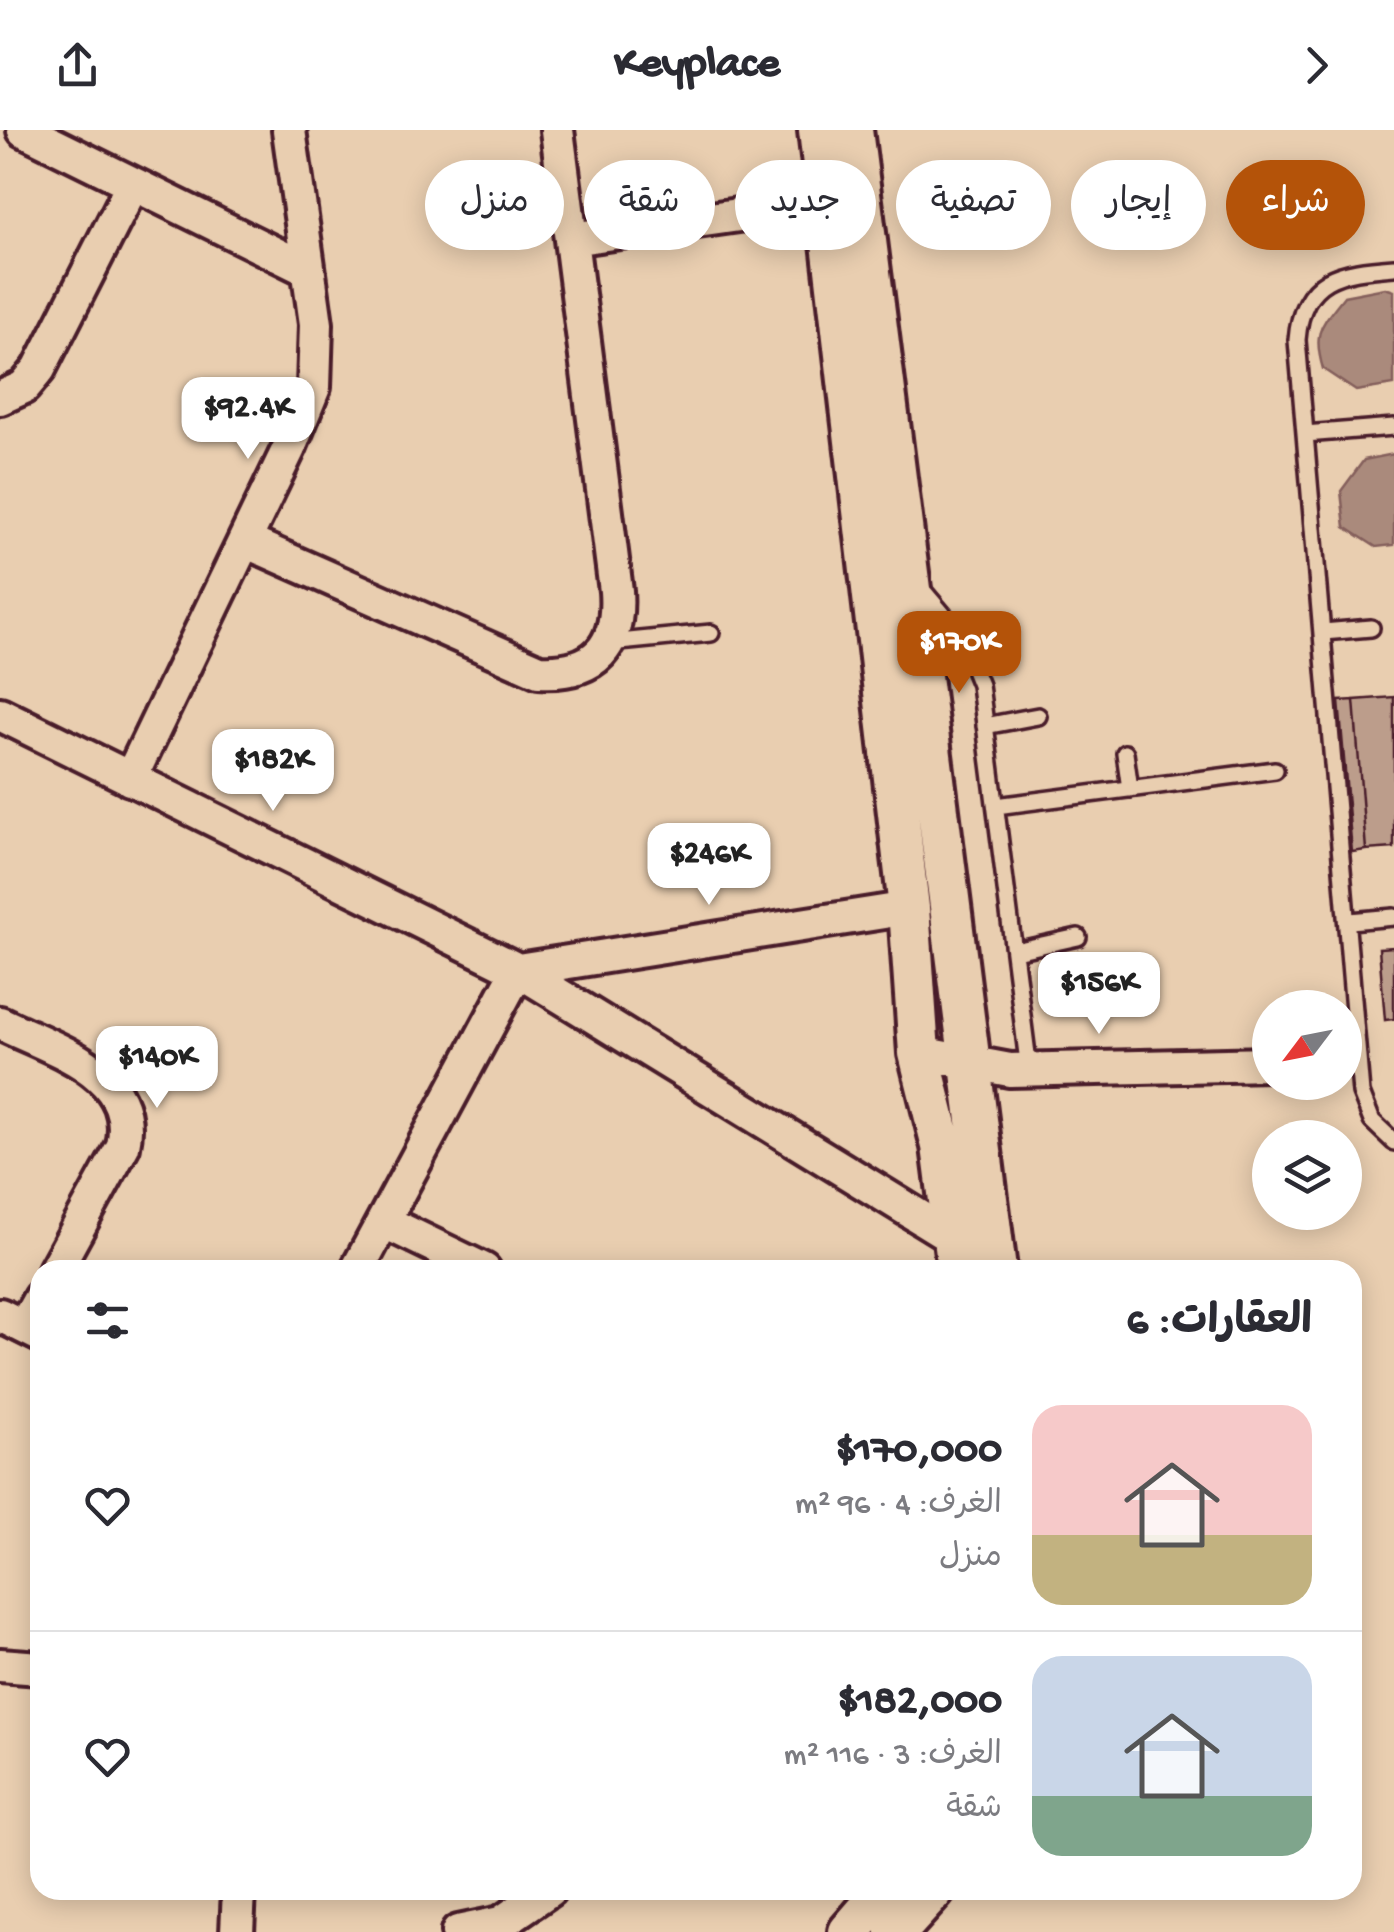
<!DOCTYPE html>
<html lang="ar">
<meta charset="utf-8">
<style>
:root{--surface:#fff;--page:#f7f7f7;--text:#2b2b33;--muted:#7c7c81;--line:#e1e1e2;--accent:#b45309}
body{margin:0;font-family:"Gochi Hand","Playpen Sans Arabic",sans-serif;background:var(--page);color:var(--text);direction:rtl;height:100vh;display:flex;flex-direction:column;font-size:38px;white-space:nowrap}
*{box-sizing:border-box;margin:0}
p{font-size:32px;color:var(--muted)}
.icon{flex:none;width:55px;height:55px;fill:none;stroke:currentColor;stroke-width:2;stroke-linecap:round;stroke-linejoin:round}
.map{position:relative;flex:1;overflow:hidden;direction:ltr}
.drawer{position:absolute;left:30px;top:1130px;width:1332px;height:640px;display:flex;flex-direction:column;background:var(--surface);border-radius:30px;box-shadow:0 5px 25px #0003;direction:rtl}
.drawer>*{flex:none}
.top-card{position:absolute;left:30px;top:30px;width:1335px;height:90px;direction:rtl;display:flex;gap:20px}
.needle{width:65px;rotate:238deg}
.tools{position:absolute;left:1252px;top:860px;display:grid;gap:20px}
.tools a{display:grid;place-items:center;width:110px;height:110px;border-radius:50%;background:var(--surface);box-shadow:0 5px 25px #0003;font-size:50px}
.price{position:absolute;translate:-50% -85px;padding:0 22px;border-radius:20px;background:#fff;color:#222;font-size:32px;line-height:65px;filter:drop-shadow(0 2px 5px #0008)}
.price::after{content:'';position:absolute;left:50%;top:60px;width:30px;height:22px;margin-left:-15px;background:inherit;clip-path:polygon(0 0,100% 0,50% 100%)}
.price.active{background:var(--accent);color:#fff}
ul{padding:0;list-style:none}
li{display:flex;align-items:center;gap:30px;height:250px;padding:0 50px}
li+li{border-top:2px solid var(--line)}
li span{display:grid;place-items:center;flex:none;width:280px;height:200px;border-radius:30px;color:#555}
li>.icon{margin-inline-start:auto}
span .icon{width:120px;height:120px;fill:#fffc;stroke-width:1}
li b{font-size:42px}
h2{display:flex;justify-content:space-between;align-items:center;height:120px;padding:0 50px;font-size:42px}
.chip{padding:0 35px;border-radius:45px;background:var(--surface);box-shadow:0 5px 25px #0003;font-size:35px;line-height:90px}
.chip.active{background:var(--accent);color:#fff}
header{display:flex;justify-content:space-between;align-items:center;height:130px;padding:0 50px;background:var(--surface);font-size:45px;font-weight:700}
.map>svg:first-child{display:block}
</style>
<header><svg class="icon" aria-label="forward" viewBox="0 0 24 24"><path d="M9 5l7 7-7 7"/></svg>Keyplace<svg class="icon" aria-label="share" viewBox="0 0 24 24"><path d="M12 15V3M7 8l5-5 5 5M5 13v7h14v-7"/></svg></header>
<div class="map">
<svg width="1394" height="1802" viewBox="0 0 1394 1802">
<rect width="100%" height="100%" fill="#e9ceb0"/>
<filter id="ink" filterUnits="userSpaceOnUse"><feTurbulence type="fractalNoise" baseFrequency=".01" numOctaves="2"/><feDisplacementMap in="SourceGraphic" scale="20" xChannelSelector="R" yChannelSelector="G"/><feConvolveMatrix kernelMatrix="1 2 1 2 8 2 1 2 1" color-interpolation-filters="sRGB"/></filter>
<g filter="url(#ink)">
<path fill="#aa8a7b" stroke="#845f5b" stroke-width="2.5" d="M 1385,158 L 1394,161 L 1394,255 L 1356,261 L 1323,239 C 1312,201 1321,196 1344,166 Z
M 1394,324 L 1394,415 L 1376,417 L 1345,397 L 1341,361 L 1364,330 Z"/>
<path fill="#bc9d8b" stroke="#4a1f2b" stroke-width="2.5" d="M 1394,567 L 1394,718 L 1366,720 L 1354,570 Z
M 1354,570 L 1366,720 L 1352,722 L 1339,571 Z
M 1394,817 L 1394,889 L 1385,890 L 1379,818 Z"/>
<g fill="none" stroke-linecap="round" stroke-linejoin="round">
<defs>
<path id="service" d="M 1394,137 C 1340,141 1302,146 1297,210 L 1361,963 L 1372,991 L 1394,1012
M 1305,304 L 1394,297
M 920,457 L 959,503 L 980,555 L 1029,940
M 1323,502 L 1371,498
M 609,513 L 711,503
M 985,596 L 1038,586
M 1125,623 L 1130,659
M 996,676 L 1275,640
M 1350,791 L 1394,787
M 1015,821 L 1078,807"/>
<path id="minor" d="M 24,0 L 308,140
M 571,109 L 829,72
M 0,268 L 24,257 L 39,239 L 133,54
M 245,411 L 539,541 C 595,544 620,517 616,461 L 557,0
M 0,584 L 518,840 L 954,1108
M 130,649 L 290,316 L 314,257 L 316,194 L 289,0
M 518,840 L 909,778
M 0,893 C 54,920 139,942 123,1016 L 55,1140
M 919,923 L 1010,940 L 1270,934
M 385,1092 L 484,1140
M 357,1140 L 518,840
M 0,1185 L 40,1205
M 24,1197 L 40,1168
M 0,1535 L 40,1538
M 237,1802 L 239,1760
M 458,1802 L 501,1793 L 549,1760"/>
<path id="tertiary" d="M 819,0 L 909,778 L 919,923 L 942,1016 L 958,1140
M 852,0 L 996,1140
M 849,1802 L 885,1760
M 896,1802 L 934,1760"/>
</defs>
<use href="#service" stroke="#4a1f2b" stroke-width="22"/>
<use href="#minor" stroke="#4a1f2b" stroke-width="40"/>
<use href="#tertiary" stroke="#4a1f2b" stroke-width="48"/>
<use href="#service" stroke="#e9ceb0" stroke-width="15"/>
<use href="#minor" stroke="#e9ceb0" stroke-width="32"/>
<use href="#tertiary" stroke="#e9ceb0" stroke-width="40"/>
</g>
</g>
</svg>
<div class="tools">
<a><svg class="needle" viewBox="-14 -14 28 28"><path d="M0-13l5 13h-10z" fill="#e53935"/><path d="M0 13l5-13h-10z" fill="#7c7c81"/></svg></a>
<a><svg class="icon" aria-label="layers" viewBox="0 0 24 24"><path d="M12 4l9 5-9 5-9-5zM3 14l9 5 9-5"/></svg></a>
</div>
<b class="price" style="left:248px;top:332px">$92.4K</b>
<b class="price active" style="left:959px;top:566px">$170K</b>
<b class="price" style="left:273px;top:684px">$182K</b>
<b class="price" style="left:709px;top:778px">$246K</b>
<b class="price" style="left:1099px;top:907px">$156K</b>
<b class="price" style="left:157px;top:981px">$140K</b>
<div class="top-card">
<a class="chip active">شراء</a>
<a class="chip">إيجار</a>
<a class="chip">تصفية</a>
<a class="chip">جديد</a>
<a class="chip">شقة</a>
<a class="chip">منزل</a>
</div>
<section class="drawer">
<h2>العقارات: 6<svg class="icon" aria-label="filters" viewBox="0 0 24 24"><path d="M4 7h16M4 17h16"/><circle cx="9" cy="7" r="2"/><circle cx="15" cy="17" r="2"/></svg></h2>
<ul>
<li><span style="background:linear-gradient(#f6c9c9 65%,#c2b280 0)"><svg class="icon" aria-label="home" viewBox="0 0 24 24"><path d="M3 11l9-7 9 7M6 9v11h12V9"/></svg></span><div><b>$170,000</b><p>الغرف: 4 · 96 m²</p><p>منزل</p></div><svg class="icon" aria-label="heart" viewBox="0 0 24 24"><path d="M12 20l-8-8c-3-5 5-10 8-4 3-6 11-1 8 4z"/></svg></li>
<li><span style="background:linear-gradient(#c9d6e8 70%,#7fa58c 0)"><svg class="icon" aria-label="home" viewBox="0 0 24 24"><path d="M3 11l9-7 9 7M6 9v11h12V9"/></svg></span><div><b>$182,000</b><p>الغرف: 3 · 116 m²</p><p>شقة</p></div><svg class="icon" aria-label="heart" viewBox="0 0 24 24"><path d="M12 20l-8-8c-3-5 5-10 8-4 3-6 11-1 8 4z"/></svg></li>
</ul>
</section>
</div>
